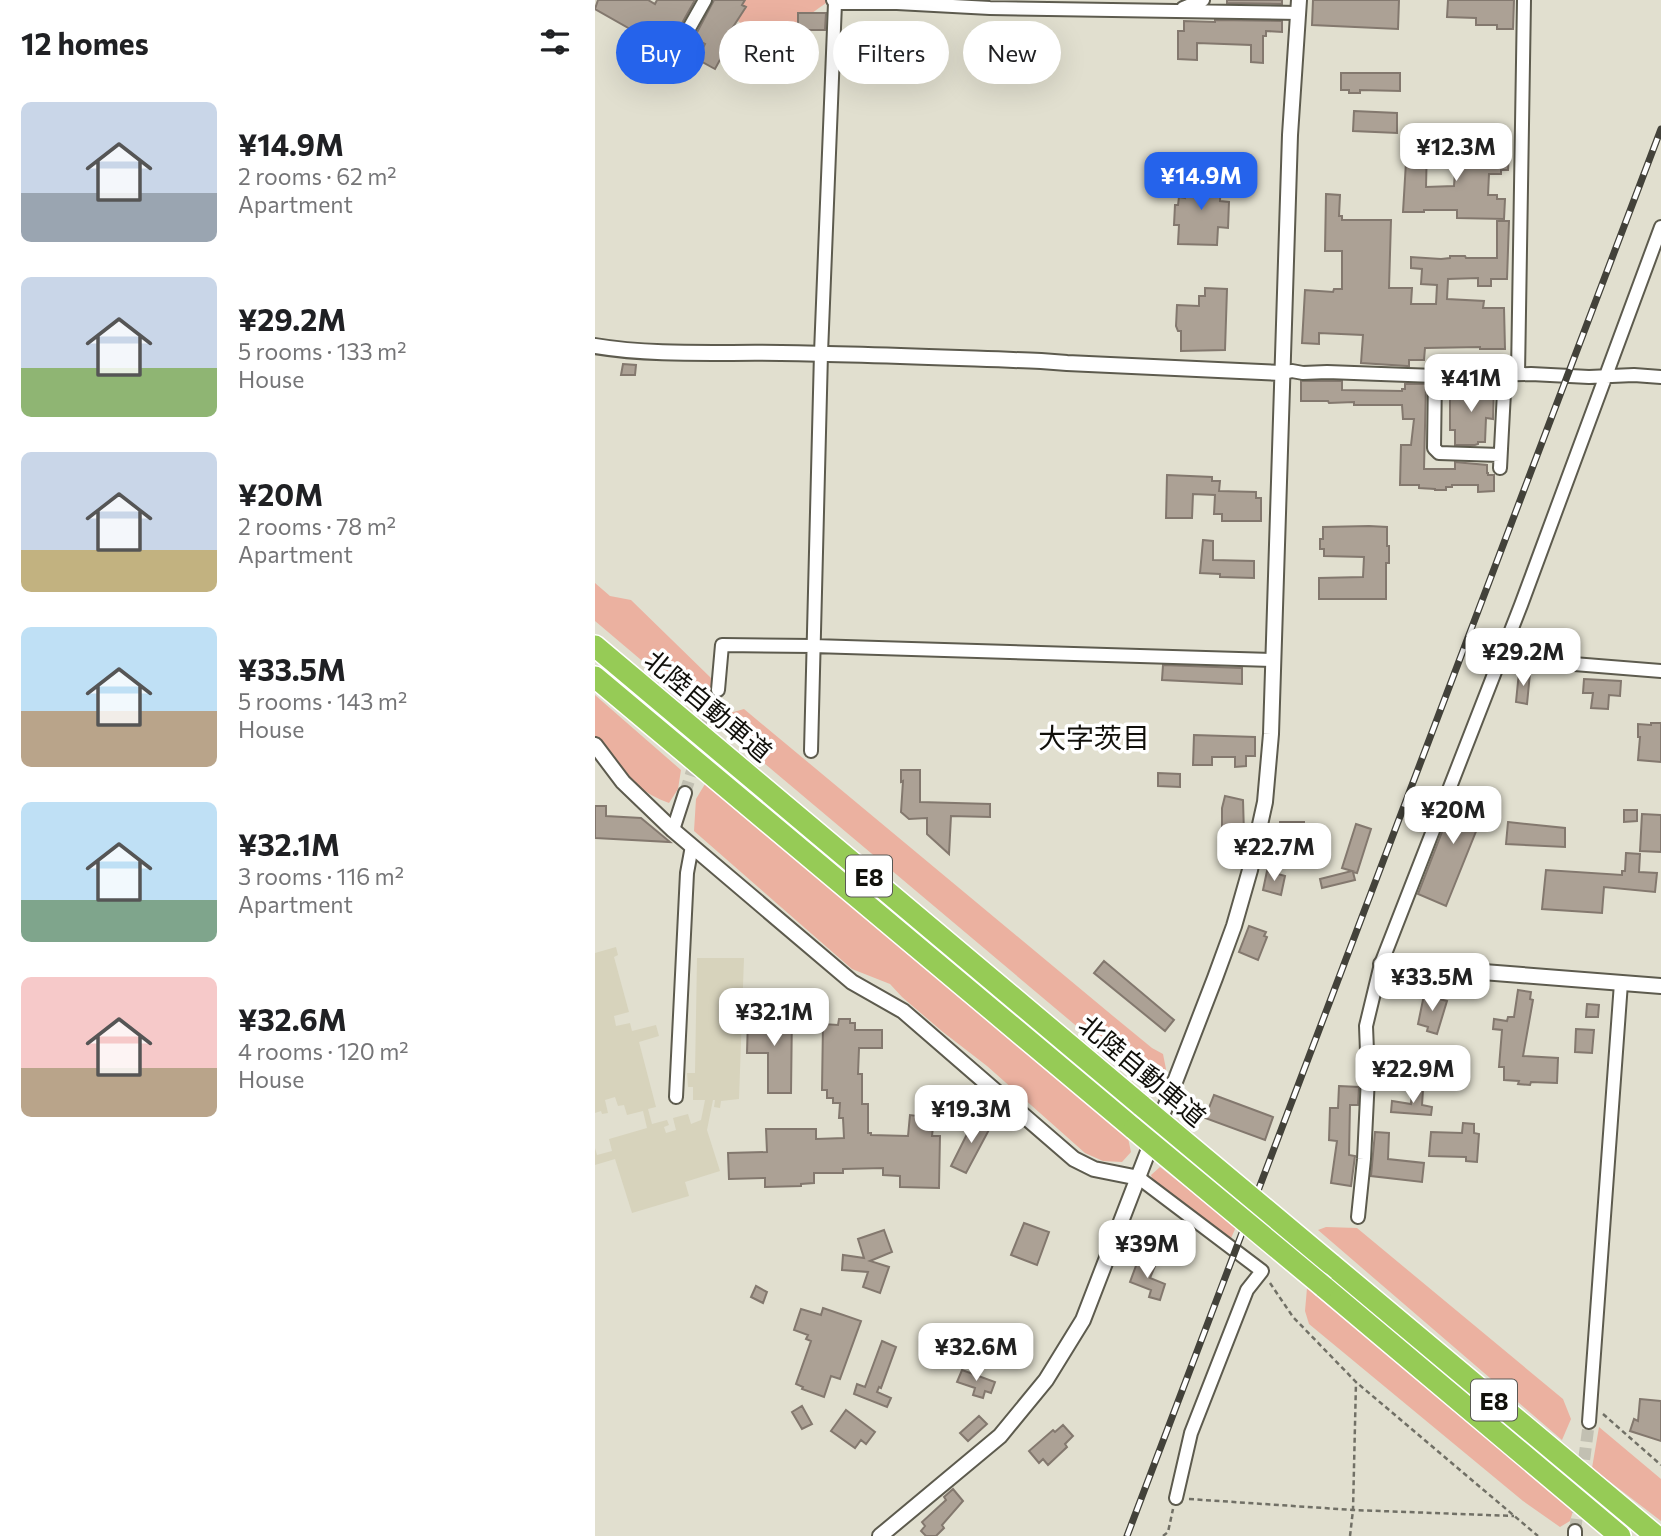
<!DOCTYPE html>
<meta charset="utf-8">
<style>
:root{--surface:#fff;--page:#f6f6f6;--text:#202124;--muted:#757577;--accent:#2563eb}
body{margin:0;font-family:Commissioner,"Noto Sans JP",sans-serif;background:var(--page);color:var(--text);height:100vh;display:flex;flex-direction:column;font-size:26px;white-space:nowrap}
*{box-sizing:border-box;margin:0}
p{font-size:23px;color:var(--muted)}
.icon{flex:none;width:38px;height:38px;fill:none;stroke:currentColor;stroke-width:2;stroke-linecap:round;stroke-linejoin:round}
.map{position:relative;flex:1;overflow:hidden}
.sheet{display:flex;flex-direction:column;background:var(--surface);width:595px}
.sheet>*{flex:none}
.banner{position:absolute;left:21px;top:21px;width:665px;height:63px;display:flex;gap:14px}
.price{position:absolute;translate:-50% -60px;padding:0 16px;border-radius:14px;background:#fff;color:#222;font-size:23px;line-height:46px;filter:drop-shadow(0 2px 4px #0008)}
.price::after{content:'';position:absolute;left:50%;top:42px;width:21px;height:16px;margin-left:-10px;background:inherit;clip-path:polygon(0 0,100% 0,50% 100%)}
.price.on{background:var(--accent);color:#fff}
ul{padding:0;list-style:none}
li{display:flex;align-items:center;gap:21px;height:175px;padding:0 21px}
li span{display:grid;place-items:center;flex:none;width:196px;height:140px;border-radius:10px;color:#555}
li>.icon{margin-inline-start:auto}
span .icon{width:84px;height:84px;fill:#fffc;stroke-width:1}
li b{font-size:30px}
h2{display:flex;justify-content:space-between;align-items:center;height:84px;padding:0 21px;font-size:30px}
.pill{padding:0 24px;border-radius:32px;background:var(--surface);box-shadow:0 7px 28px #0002;font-size:24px;line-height:63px}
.pill.on{background:var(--accent);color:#fff}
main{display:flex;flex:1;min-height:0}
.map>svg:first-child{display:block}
</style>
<main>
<section class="sheet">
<h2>12 homes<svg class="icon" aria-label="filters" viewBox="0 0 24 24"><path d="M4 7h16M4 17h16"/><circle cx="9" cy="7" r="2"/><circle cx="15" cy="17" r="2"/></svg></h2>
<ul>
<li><span style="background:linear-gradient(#c9d6e8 65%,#9aa5b1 0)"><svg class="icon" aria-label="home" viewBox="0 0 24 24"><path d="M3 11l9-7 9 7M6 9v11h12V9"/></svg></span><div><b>¥14.9M</b><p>2 rooms · 62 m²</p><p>Apartment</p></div></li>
<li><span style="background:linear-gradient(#c9d6e8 65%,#8fb573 0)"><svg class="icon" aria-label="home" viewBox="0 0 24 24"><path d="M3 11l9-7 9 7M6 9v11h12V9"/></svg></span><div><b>¥29.2M</b><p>5 rooms · 133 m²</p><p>House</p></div></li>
<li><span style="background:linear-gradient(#c9d6e8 70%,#c2b280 0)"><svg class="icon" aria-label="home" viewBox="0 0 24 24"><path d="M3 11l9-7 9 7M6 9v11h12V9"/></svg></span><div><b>¥20M</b><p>2 rooms · 78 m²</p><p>Apartment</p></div></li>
<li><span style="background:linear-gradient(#bfe0f5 60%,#b9a48a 0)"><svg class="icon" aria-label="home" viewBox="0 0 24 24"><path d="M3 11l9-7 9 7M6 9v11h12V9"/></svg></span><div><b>¥33.5M</b><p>5 rooms · 143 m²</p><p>House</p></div></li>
<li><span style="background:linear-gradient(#bfe0f5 70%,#7fa58c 0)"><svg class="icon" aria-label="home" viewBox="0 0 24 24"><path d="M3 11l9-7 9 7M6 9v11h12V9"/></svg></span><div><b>¥32.1M</b><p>3 rooms · 116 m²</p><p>Apartment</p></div></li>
<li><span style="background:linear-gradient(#f6c9c9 65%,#b9a48a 0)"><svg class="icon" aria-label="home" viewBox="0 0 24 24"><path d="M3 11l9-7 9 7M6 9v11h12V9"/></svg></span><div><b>¥32.6M</b><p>4 rooms · 120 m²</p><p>House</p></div></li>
</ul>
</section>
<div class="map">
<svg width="1066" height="1536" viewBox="0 0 1066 1536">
<rect width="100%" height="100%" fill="#e1dfcf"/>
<path fill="#d7d3bc" d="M 21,947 L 23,955 L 19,957 L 34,1012 L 19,1016 L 21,1026 L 35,1023 L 37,1031 L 61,1025 L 64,1036 L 44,1042 L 61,1107 L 53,1109 L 57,1124 L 72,1120 L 74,1125 L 69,1127 L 71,1133 L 81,1130 L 78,1118 L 93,1114 L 96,1124 L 106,1120 L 110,1100 L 98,1100 L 98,1087 L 93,1087 L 92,1073 L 100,1073 L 102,958 L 149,958 L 144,1099 L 126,1101 L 125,1108 L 119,1107 L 120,1100 L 118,1100 L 112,1130 L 125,1171 L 90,1182 L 94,1196 L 37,1213 L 20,1159 L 0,1165 L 0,1148 L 2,1155 L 17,1151 L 14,1139 L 52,1128 L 48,1111 L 32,1115 L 29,1105 L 23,1106 L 20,1097 L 10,1100 L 13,1113 L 7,1114 L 6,1111 L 0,1113 L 0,953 Z"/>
<path fill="#ebb1a0" d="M 116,0 L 235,0 C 213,16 185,39 156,29 C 146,25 126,7 116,0 Z
M 0,583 L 15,596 L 36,600 L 116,678 L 117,690 L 110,714 L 0,621 Z
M 0,695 L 86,770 L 83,789 L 74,803 C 40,791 23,767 1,740 L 0,738 Z
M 149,709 L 518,1016 L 557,1048 L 568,1054 L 571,1069 L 561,1093 L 125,726 L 135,713 Z
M 110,784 C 250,903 395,1017 533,1138 L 536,1152 L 527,1162 L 508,1161 L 490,1153 L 392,1066 L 348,1032 L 307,997 L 295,984 L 257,969 L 99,831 L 101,799 Z
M 565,1167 L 641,1227 L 633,1245 L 559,1184 L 556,1175 Z
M 731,1227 L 762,1228 L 968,1399 L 976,1419 L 967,1440 L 723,1230 Z
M 712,1288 L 978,1511 L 975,1521 L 965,1527 L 928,1501 L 714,1324 L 710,1311 Z
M 1004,1427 L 1066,1479 L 1066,1521 L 997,1468 Z"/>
<path fill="#aca195" stroke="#83786e" stroke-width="2" d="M 3,0 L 53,0 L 60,4 L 62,0 L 100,0 L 72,50 L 0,9 Z
M 119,0 L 150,0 L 147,5 L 151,7 L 127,44 L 132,47 L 120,69 L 102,59 L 110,44 L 99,38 Z
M 632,0 L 687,0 L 687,4 L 632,3 Z
M 718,0 L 804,0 L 803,29 L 717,25 Z
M 853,0 L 919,0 L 918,29 L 902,29 L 902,25 L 881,25 L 881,18 L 852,17 Z
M 203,13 L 231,13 L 230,30 L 203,30 Z
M 620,20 L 687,21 L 687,32 L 671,31 L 671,36 L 668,36 L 668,63 L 656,62 L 656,45 L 602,43 L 602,60 L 583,59 L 583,31 L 589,31 L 589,21 L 620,22 Z
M 746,73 L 805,73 L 805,91 L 765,90 L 765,93 L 754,93 L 754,90 L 746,90 Z
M 759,111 L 802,113 L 802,133 L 758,131 Z
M 855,144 L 894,147 L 894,151 L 914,152 L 913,170 L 906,170 L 906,174 L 894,174 L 893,195 L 902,195 L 902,199 L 910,199 L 909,219 L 862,218 L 862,210 L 829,210 L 829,212 L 808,212 L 812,145 L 832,146 L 831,187 L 859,186 L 861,155 L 855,155 Z
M 590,178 L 626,179 L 625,201 L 634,202 L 633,228 L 623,227 L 622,245 L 583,244 L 584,225 L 579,225 L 580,205 L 583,205 L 584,197 L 590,198 Z
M 731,194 L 745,195 L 744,216 L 747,216 L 747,220 L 796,220 L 794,288 L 817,288 L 816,304 L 841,304 L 842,285 L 826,284 L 827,269 L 816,268 L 816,257 L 846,259 L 855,258 L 855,256 L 870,256 L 871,258 L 902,258 L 902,221 L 914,221 L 912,279 L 896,279 L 896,286 L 883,286 L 883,278 L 853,279 L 852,299 L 889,301 L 888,308 L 909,308 L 910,349 L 885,349 L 885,347 L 830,348 L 829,360 L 814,360 L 814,366 L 812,366 L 766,363 L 768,335 L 724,333 L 724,344 L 707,343 L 710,290 L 738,292 L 739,289 L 747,289 L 747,251 L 730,251 Z
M 610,288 L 632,289 L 630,350 L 586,351 L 586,331 L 583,331 L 581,326 L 582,305 L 604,306 L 604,296 L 610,296 Z
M 28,364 L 41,365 L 40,375 L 26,375 Z
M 706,381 L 747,381 L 747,390 L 807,391 L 807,389 L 810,389 L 810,384 L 831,384 L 829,469 L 860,469 L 860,462 L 892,465 L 892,473 L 893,473 L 893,475 L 899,475 L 899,491 L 883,492 L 883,485 L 857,485 L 857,487 L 851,487 L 851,490 L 840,490 L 840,489 L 824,488 L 824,485 L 805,485 L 806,445 L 816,445 L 819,419 L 808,419 L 807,405 L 759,405 L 759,402 L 734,403 L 733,401 L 706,401 Z
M 875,386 L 899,386 L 898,419 L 891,418 L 890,442 L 883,442 L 883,444 L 880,445 L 860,445 L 860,430 L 855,430 L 855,392 L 875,392 Z
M 572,475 L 617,477 L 617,481 L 625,481 L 624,491 L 661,492 L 661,498 L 666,498 L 666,521 L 627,521 L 627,514 L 619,514 L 620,495 L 598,494 L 597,518 L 571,518 Z
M 774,526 L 792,527 L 792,546 L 794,546 L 794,563 L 791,563 L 791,599 L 724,599 L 724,578 L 768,577 L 769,557 L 729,556 L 729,549 L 725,549 L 725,539 L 728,539 L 728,527 Z
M 608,540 L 618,541 L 618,560 L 659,561 L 659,578 L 625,577 L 625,574 L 605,573 Z
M 568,665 L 647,668 L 647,684 L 567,680 Z
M 924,672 L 935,673 L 932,704 L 921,702 Z
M 989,679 L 1026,681 L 1025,696 L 1014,695 L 1013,709 L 996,708 L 998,693 L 988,693 Z
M 1056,723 L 1066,723 L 1066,762 L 1043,760 L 1045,737 L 1043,737 L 1043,724 L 1056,725 Z
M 599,735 L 660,737 L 660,756 L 651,756 L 651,766 L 640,767 L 640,757 L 617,757 L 617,765 L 598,765 Z
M 306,770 L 325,770 L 325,802 L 395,804 L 395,817 L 356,816 L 354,854 L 332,834 L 332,818 L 314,819 L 306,812 L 308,781 L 306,782 Z
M 563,773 L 585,774 L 585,787 L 563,786 Z
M 864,788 L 894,799 L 851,906 L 823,894 Z
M 630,796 L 648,800 L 649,834 L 645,834 L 645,836 L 627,836 L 627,808 Z
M 0,806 L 11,806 L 11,816 L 46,818 L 75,842 L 0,838 Z
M 1029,810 L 1042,810 L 1042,821 L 1029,822 Z
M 1047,814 L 1066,815 L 1066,852 L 1045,851 Z
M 685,822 L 709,822 L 708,841 L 687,841 L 687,832 L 685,832 Z
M 913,822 L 970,828 L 970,847 L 911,844 Z
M 761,824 L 776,829 L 762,873 L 758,872 L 760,880 L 727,888 L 725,879 L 757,871 L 747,868 Z
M 1031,853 L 1045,854 L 1044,872 L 1062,873 L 1060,892 L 1009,887 L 1007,913 L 947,909 L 951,870 L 1027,875 L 1027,871 L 1030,871 Z
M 672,871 L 690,876 L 686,895 L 668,890 Z
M 654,926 L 671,932 L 669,936 L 672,937 L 663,960 L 644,952 Z
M 509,961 L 579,1020 L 570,1031 L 499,973 Z
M 923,990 L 936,992 L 935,999 L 938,1000 L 928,1056 L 963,1058 L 962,1083 L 936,1082 L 935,1085 L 923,1084 L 924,1081 L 909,1080 L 909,1067 L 904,1067 L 907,1030 L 898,1029 L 899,1019 L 912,1021 L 913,1017 L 919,1017 Z
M 829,995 L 852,1001 L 842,1034 L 832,1031 L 833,1027 L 823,1024 Z
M 992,1004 L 1004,1005 L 1003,1017 L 991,1017 Z
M 185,1011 L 197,1011 L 196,1093 L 173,1093 L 173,1053 L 152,1053 L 153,1018 L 167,1019 L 167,1014 L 185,1014 Z
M 244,1019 L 255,1019 L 255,1023 L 260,1023 L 260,1030 L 287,1030 L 287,1048 L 264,1048 L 263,1074 L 267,1074 L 267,1104 L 273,1104 L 273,1133 L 276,1133 L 276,1135 L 313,1136 L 315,1115 L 339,1118 L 337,1136 L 345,1136 L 344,1188 L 305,1187 L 305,1176 L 288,1175 L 288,1168 L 248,1169 L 248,1173 L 219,1173 L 219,1183 L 206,1184 L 206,1186 L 170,1187 L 170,1178 L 134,1179 L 133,1153 L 172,1152 L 171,1129 L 221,1129 L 221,1139 L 249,1138 L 248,1118 L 244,1118 L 245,1103 L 238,1103 L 238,1098 L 232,1098 L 232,1090 L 227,1090 L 228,1024 L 243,1025 Z
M 981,1029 L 999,1030 L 997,1053 L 980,1052 Z
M 744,1086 L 764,1087 L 763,1105 L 755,1105 L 754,1155 L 760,1156 L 756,1186 L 736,1183 L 742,1141 L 734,1140 L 735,1108 L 743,1108 Z
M 817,1089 L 828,1090 L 827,1105 L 837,1107 L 836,1115 L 796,1112 L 797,1101 L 816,1104 Z
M 619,1095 L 678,1117 L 670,1140 L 610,1118 Z
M 380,1118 L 396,1126 L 371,1173 L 356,1166 Z
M 868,1123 L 879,1124 L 879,1133 L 884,1134 L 882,1162 L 871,1161 L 871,1157 L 834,1156 L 836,1132 L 867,1133 Z
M 780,1132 L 794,1133 L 793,1159 L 829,1163 L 827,1182 L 776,1176 Z
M 429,1223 L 454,1232 L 442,1265 L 416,1255 Z
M 289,1230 L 297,1252 L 275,1261 L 294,1267 L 285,1293 L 268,1287 L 273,1272 L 247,1270 L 248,1255 L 269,1258 L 263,1239 Z
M 546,1260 L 560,1266 L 555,1278 L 570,1284 L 565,1300 L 554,1297 L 556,1290 L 535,1282 L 542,1263 L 545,1264 Z
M 161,1286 L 172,1292 L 168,1303 L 156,1297 Z
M 228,1308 L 266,1321 L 245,1379 L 236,1376 L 229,1397 L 207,1389 L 208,1387 L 201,1384 L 216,1341 L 211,1339 L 213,1335 L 199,1330 L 206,1309 L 226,1315 Z
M 287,1341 L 301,1347 L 286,1388 L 284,1387 L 282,1392 L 296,1398 L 292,1407 L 259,1394 L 262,1384 L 270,1387 Z
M 367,1370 L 400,1382 L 396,1393 L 390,1391 L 388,1398 L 378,1395 L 380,1388 L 362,1382 Z
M 1045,1399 L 1066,1401 L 1066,1441 L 1035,1431 L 1039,1419 L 1043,1421 Z
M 207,1406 L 217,1424 L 207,1429 L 197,1412 Z
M 251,1410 L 280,1432 L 271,1444 L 266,1440 L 260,1448 L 236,1431 Z
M 384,1416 L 392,1424 L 373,1441 L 365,1433 Z
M 468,1425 L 478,1436 L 470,1444 L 472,1447 L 453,1465 L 448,1459 L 444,1463 L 434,1451 L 458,1430 L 460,1432 Z
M 358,1489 L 368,1501 L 347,1525 L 349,1528 L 341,1536 L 331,1536 L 326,1531 L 330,1526 L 327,1522 L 351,1500 L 349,1497 Z"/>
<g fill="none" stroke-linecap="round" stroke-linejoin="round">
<path stroke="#c2c0b2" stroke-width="12" stroke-dasharray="12 6" stroke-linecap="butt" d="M 90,793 L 123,690
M 980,1531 L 994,1422"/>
<defs>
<path id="minor" d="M 240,3 L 302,3 L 395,8 L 703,13
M 588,8 L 608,0
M 79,55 L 110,0
M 687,373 L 697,371 L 708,373 L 732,372 L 840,376 L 936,374 L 994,377 L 1039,375 L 1066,377
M 923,374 L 929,0
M 840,376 L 839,448 L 844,453 L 905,455
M 905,468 L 910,373
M 905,658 L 1066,671
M 123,690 L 127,645 L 218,646 L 678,660
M 216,751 L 226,353 L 240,3 L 238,0
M 78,830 L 90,793
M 81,1097 L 92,873 L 97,846
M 544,1178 L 667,1271 L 652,1290 L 596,1433 L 581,1498
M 763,1217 L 769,1159 L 773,1077 L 771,1026 L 786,964 L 926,605 L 1066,227
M 994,1422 L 1026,983
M 980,1536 L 980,1531"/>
<path id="tertiary" d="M 0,346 C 59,356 125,352 186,353 C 272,354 359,358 446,361 L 472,363 L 687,373
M 0,745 L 28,782 L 78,830 L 257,982 L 308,1011 L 479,1159 L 499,1169 L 544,1178
M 786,964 L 1066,986
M 285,1536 L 405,1436 L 451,1380 L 488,1320 L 620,978 L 639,926 L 655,870 L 670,802 L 676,734 L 695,135 L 704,0"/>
<path id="motorway" d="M 0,646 L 547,1106
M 0,677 L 539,1129
M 736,1264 L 1061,1536
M 729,1287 L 1025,1536"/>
</defs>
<use href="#minor" stroke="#5d5b4e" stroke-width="16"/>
<use href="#tertiary" stroke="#5d5b4e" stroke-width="18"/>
<use href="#motorway" stroke="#fff" stroke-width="24"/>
<path stroke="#717066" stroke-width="2.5" stroke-dasharray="5 3.5" stroke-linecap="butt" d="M 675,1283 L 698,1317 L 761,1382 L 943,1536
M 1008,1414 L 1066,1465
M 594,1499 L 758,1510 L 919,1516
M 568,1536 L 573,1532 L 578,1509
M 755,1536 L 758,1510 L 761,1382"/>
<use href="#minor" stroke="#fff" stroke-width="12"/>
<use href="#tertiary" stroke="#fff" stroke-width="14"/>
<use href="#motorway" stroke="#96cb56" stroke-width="21"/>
<defs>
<path id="rail" d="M 532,1536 L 1066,129"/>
</defs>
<use href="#rail" stroke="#43423a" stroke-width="7"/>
<use href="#rail" stroke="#fff" stroke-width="4.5" stroke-dasharray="13" stroke-linecap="butt"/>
<defs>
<path id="motorway-bridge" d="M 547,1106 L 736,1264
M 539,1129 L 729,1287"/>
</defs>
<use href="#motorway-bridge" stroke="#fff" stroke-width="24" stroke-linecap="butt"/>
<use href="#motorway-bridge" stroke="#96cb56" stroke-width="21"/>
</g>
<g text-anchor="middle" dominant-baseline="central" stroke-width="7" stroke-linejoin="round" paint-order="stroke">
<g fill="#fff" stroke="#585854" stroke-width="2">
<rect x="251" y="855.5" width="46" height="41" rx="5"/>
<rect x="876" y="1379.5" width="46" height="41" rx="5"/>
</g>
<g font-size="24" font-weight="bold" fill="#11100b">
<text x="274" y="876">E8</text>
<text x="899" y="1400">E8</text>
</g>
<g font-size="26" fill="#11100b" stroke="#fff">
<text transform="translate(114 705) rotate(40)">北陸自動車道</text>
<text transform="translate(548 1070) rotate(40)">北陸自動車道</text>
</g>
<g font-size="28" fill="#11100b" stroke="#fff">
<text x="499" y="737">大字茨目</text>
</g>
</g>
</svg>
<b class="price" style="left:861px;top:183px">¥12.3M</b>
<b class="price on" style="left:606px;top:212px">¥14.9M</b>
<b class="price" style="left:876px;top:414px">¥41M</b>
<b class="price" style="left:928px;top:688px">¥29.2M</b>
<b class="price" style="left:858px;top:846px">¥20M</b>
<b class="price" style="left:679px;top:883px">¥22.7M</b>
<b class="price" style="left:837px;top:1013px">¥33.5M</b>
<b class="price" style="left:179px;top:1048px">¥32.1M</b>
<b class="price" style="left:818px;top:1105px">¥22.9M</b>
<b class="price" style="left:376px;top:1145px">¥19.3M</b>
<b class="price" style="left:552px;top:1280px">¥39M</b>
<b class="price" style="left:381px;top:1383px">¥32.6M</b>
<div class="banner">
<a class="pill on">Buy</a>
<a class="pill">Rent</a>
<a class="pill">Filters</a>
<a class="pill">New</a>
</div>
</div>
</main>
